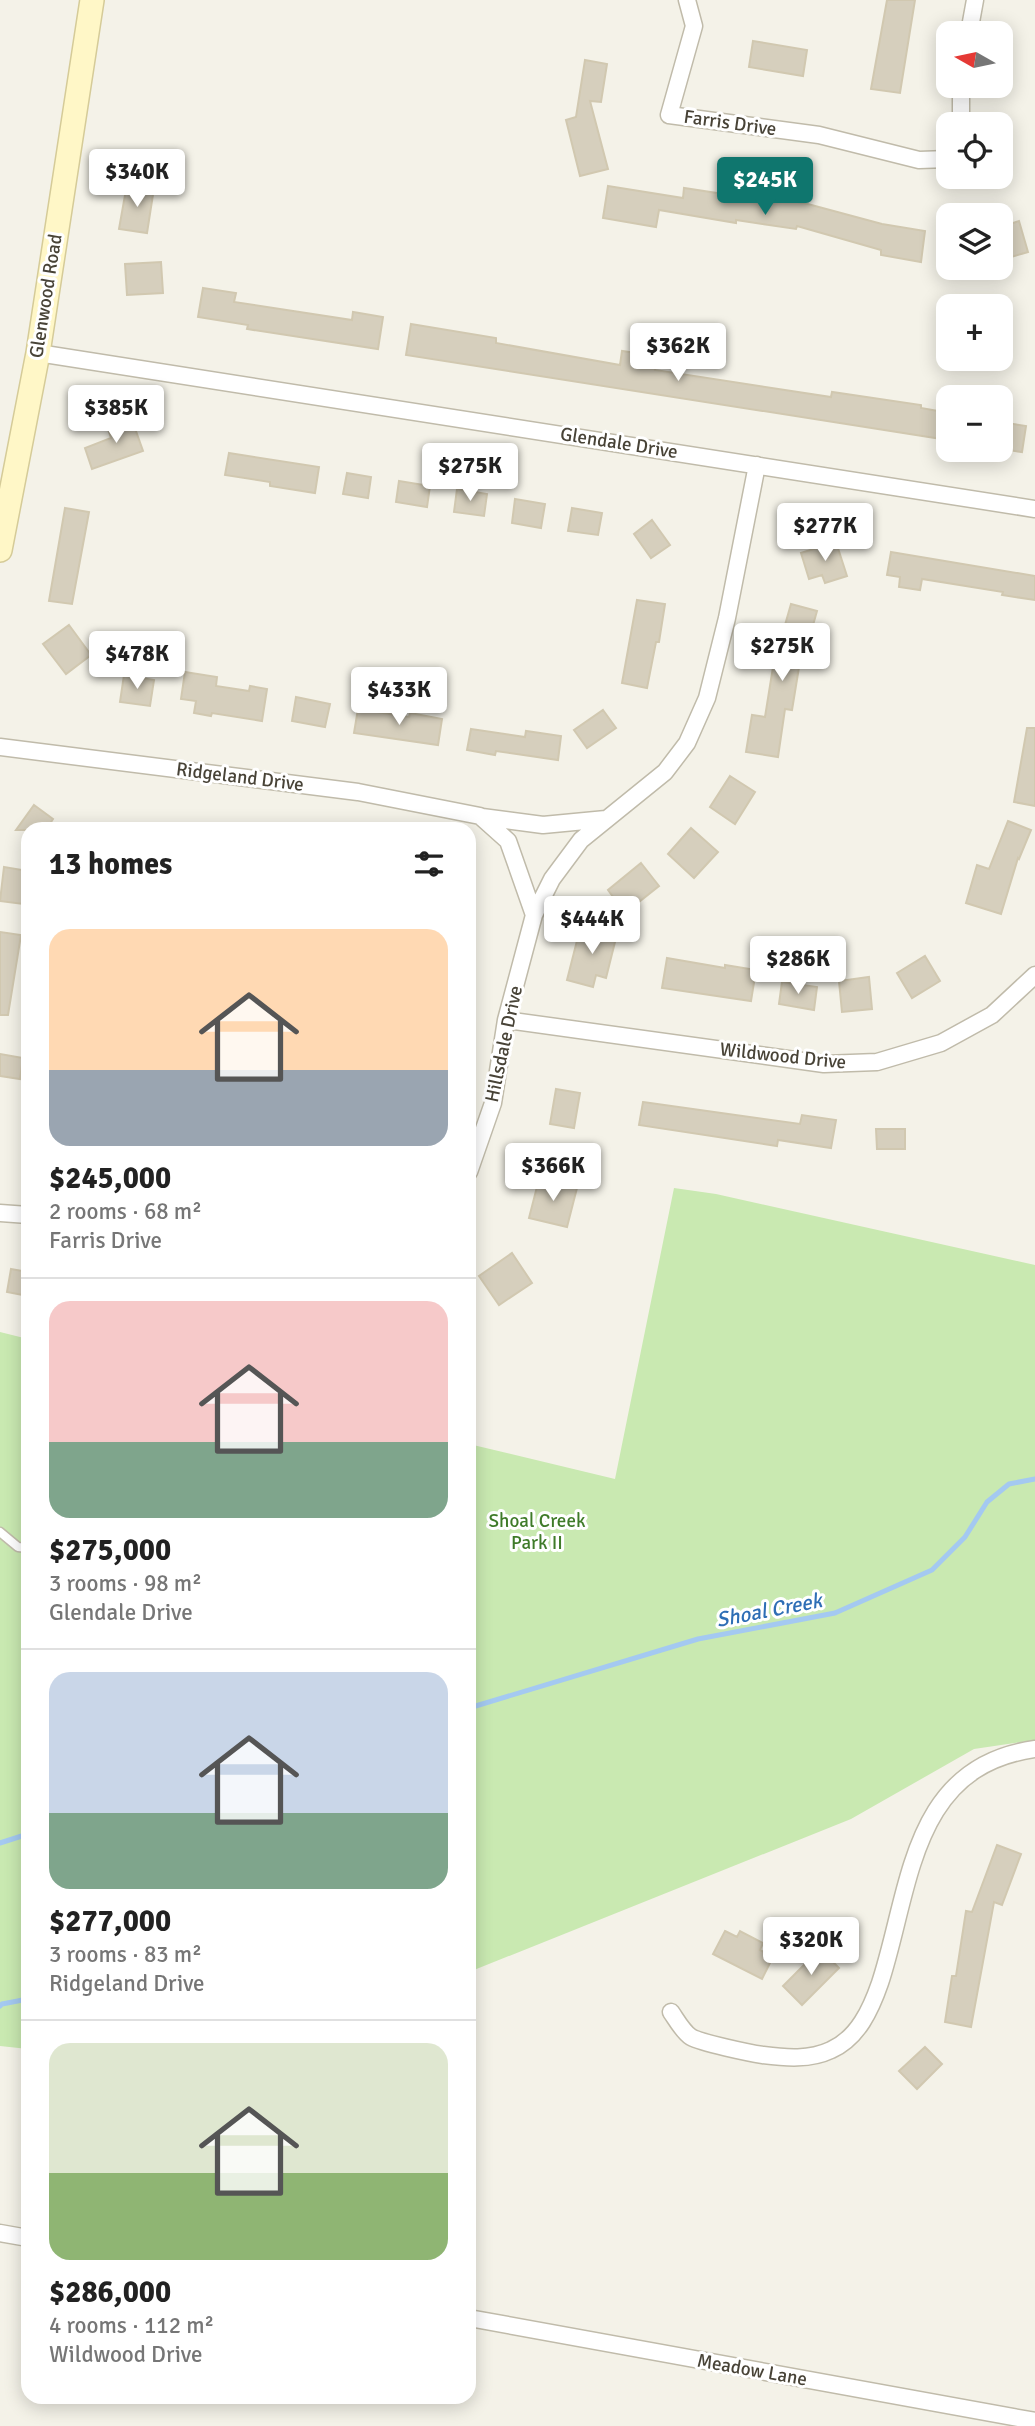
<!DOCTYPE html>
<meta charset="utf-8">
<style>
:root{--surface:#fff;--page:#f2f2f2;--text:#222;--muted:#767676;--line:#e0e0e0;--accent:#0f766e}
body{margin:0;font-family:Signika,sans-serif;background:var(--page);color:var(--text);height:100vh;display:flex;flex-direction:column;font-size:26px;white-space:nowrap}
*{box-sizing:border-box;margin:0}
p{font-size:23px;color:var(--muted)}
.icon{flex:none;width:38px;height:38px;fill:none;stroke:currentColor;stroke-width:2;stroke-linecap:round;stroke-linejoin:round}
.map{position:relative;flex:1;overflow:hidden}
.panel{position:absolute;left:21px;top:822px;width:455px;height:1582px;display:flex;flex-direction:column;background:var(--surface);border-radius:21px;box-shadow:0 4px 18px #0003}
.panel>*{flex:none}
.needle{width:46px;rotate:279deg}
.tools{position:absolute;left:936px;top:21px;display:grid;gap:14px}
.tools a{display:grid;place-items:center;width:77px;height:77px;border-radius:14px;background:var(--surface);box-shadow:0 4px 18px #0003;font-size:35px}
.price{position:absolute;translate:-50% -60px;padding:0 16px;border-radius:7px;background:#fff;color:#222;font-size:23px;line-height:46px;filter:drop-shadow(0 2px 4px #0008)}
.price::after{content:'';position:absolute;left:50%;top:42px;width:21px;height:16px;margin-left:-10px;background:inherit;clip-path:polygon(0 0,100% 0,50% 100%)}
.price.active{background:var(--accent);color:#fff}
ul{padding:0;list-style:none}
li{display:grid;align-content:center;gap:14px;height:371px;padding:0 28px}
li+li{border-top:2px solid var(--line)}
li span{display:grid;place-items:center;height:217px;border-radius:21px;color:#555}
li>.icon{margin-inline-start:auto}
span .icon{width:126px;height:126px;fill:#fffc;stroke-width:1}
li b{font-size:30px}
h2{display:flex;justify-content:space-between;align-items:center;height:84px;padding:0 28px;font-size:30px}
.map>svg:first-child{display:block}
</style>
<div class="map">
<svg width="1035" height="2426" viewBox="0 0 1035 2426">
<rect width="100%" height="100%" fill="#f4f2e8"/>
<path fill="#c9e9b1" d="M 674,1188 L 716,1194 L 1035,1265 L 1035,1740 L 974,1749 L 851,1819 L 469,1972 L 469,1444 L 615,1479 Z
M 0,1332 L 28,1339 L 28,2049 L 0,2046 Z"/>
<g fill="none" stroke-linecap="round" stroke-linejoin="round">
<path stroke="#a4c9f1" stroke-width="5" d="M 469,1708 L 698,1639 L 835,1613 L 932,1570 L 965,1537 L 987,1502 L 1009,1484 L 1035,1479
M 0,1843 L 28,1834
M 0,2006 L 2,2004 L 28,1999"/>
</g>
<path fill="#d6cfbd" stroke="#d1c8b0" stroke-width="2" d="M 887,0 L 915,0 L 900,93 L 871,89 Z
M 753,41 L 807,50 L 803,76 L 749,67 Z
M 585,60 L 607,64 L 601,102 L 590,101 L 608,169 L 580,176 L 566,120 L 576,117 Z
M 127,184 L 154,188 L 147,233 L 119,229 Z
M 608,186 L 683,198 L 684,188 L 756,199 L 756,195 L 804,203 L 882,224 L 925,231 L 921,262 L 881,255 L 881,250 L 797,226 L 796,229 L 736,220 L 736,223 L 659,210 L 656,227 L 603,218 Z
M 1019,221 L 1028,252 L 1001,260 L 1001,227 Z
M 161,262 L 163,293 L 127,295 L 125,264 Z
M 203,288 L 236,293 L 234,302 L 352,320 L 353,312 L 383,317 L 378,349 L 247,329 L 248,325 L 198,317 Z
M 411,324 L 496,338 L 496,343 L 620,365 L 622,351 L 657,356 L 655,370 L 831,397 L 832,392 L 921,405 L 921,408 L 938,411 L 940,398 L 948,398 L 948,440 L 406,355 Z
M 131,417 L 143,451 L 92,469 L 85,448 L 111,438 L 107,426 Z
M 1001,422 L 1026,426 L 1022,452 L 1001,449 Z
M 229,453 L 319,467 L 315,493 L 270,486 L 270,482 L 225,475 Z
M 347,473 L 371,477 L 368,498 L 343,494 Z
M 399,481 L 430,486 L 427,507 L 396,502 Z
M 457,489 L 487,494 L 484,516 L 454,512 Z
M 515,499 L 545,504 L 541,528 L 512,523 Z
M 65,508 L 89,512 L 72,604 L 49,601 Z
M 572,508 L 602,513 L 598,535 L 568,531 Z
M 652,520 L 670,545 L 651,558 L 634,534 Z
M 836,542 L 847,576 L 825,583 L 822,575 L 809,579 L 801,553 Z
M 891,552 L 1035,576 L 1035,600 L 1002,595 L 1003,592 L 922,579 L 920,590 L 899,587 L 900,577 L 887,575 Z
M 637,600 L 665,604 L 659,642 L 656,642 L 647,688 L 622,683 Z
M 791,604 L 817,611 L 806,650 L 802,649 L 792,710 L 785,709 L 778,757 L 746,752 L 752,715 L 765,717 L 773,667 Z
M 69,625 L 91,655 L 66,674 L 43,644 Z
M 185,672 L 217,677 L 216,686 L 249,691 L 250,686 L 267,689 L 262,721 L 212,713 L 211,716 L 194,713 L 196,701 L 181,699 Z
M 124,675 L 154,680 L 150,706 L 120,702 Z
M 296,697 L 330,704 L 325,727 L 292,721 Z
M 358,709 L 409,717 L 410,713 L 442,719 L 438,745 L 354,733 Z
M 603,710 L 616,728 L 587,748 L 574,730 Z
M 1027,728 L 1035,728 L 1035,806 L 1014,802 Z
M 471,729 L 525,737 L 526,731 L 561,736 L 558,760 L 496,751 L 495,755 L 467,750 Z
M 730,776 L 755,792 L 735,824 L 710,807 Z
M 34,805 L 53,819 L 46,830 L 16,830 Z
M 1008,821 L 1031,830 L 1019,859 L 1018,858 L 1001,914 L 966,903 L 977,865 L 989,869 Z
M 691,828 L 718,852 L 694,878 L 668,854 Z
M 641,863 L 659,886 L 625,913 L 608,890 Z
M 4,867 L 28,871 L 23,904 L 0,901 Z
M 581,925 L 617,934 L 606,978 L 596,975 L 593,987 L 567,980 Z
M 0,932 L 21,935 L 8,1015 L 0,1015 Z
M 925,956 L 940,981 L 912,998 L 897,973 Z
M 667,958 L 725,968 L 725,965 L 756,970 L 751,1001 L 662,988 Z
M 869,977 L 872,1009 L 842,1012 L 839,981 Z
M 782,982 L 817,987 L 814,1010 L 779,1004 Z
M 0,1054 L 23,1058 L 20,1079 L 0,1076 Z
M 556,1089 L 580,1093 L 574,1128 L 550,1124 Z
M 643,1102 L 800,1124 L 802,1115 L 836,1120 L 831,1148 L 778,1140 L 777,1146 L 639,1125 Z
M 876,1129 L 905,1129 L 905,1149 L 877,1149 Z
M 539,1179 L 577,1188 L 567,1227 L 529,1218 Z
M 512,1253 L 532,1283 L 499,1305 L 479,1276 Z
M 11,1269 L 28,1272 L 28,1296 L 7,1292 Z
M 997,1845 L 1021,1854 L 1002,1905 L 994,1902 L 971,2027 L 945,2022 L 952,1976 L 956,1976 L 966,1911 L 972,1912 Z
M 725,1931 L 737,1937 L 740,1931 L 763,1943 L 760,1950 L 773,1957 L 762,1979 L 713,1954 Z
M 820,1949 L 839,1968 L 802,2005 L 783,1986 Z
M 925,2047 L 942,2064 L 917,2089 L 899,2071 Z"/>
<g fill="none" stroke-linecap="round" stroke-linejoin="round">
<defs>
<path id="lane" d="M 0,1532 L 18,1547 L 28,1548"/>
<path id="street" d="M 687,0 L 694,26 L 669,115 L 819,135 L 919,160 L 948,159
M 969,33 L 975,0
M 961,124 L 961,86
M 38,353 L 1035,509
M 0,747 L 358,792 L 480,816 L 508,841 L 534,915
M 482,817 L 543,825 L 606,819
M 506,1020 L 824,1064 L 877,1062 L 941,1043 L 992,1015 L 1035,975
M 469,1172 L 493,1103 L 506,1020 L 534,915 L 552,879 L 581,840 L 665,772 L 687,743 L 707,698 L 727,618 L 757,465
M 0,1213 L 28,1215
M 671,2012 C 676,2019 683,2032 691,2037 C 702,2043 749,2053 763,2055 C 786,2058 810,2060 831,2050 C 858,2038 871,2009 880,1983 C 911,1889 910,1766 1035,1749
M 0,2233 L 28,2238
M 469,2318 L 1035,2421"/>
<path id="secondary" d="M 0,550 L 38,353 L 92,0"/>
</defs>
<use href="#lane" stroke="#c0bbaa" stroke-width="11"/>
<use href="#street" stroke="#c0bbaa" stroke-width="19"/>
<use href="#secondary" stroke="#d5cb98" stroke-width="26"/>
<use href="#lane" stroke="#fff" stroke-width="8"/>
<use href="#street" stroke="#fff" stroke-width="16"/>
<use href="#secondary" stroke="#fff7c7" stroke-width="23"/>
</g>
<g text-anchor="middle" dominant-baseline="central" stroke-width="6" stroke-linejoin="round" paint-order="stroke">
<g font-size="19" fill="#484337" stroke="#fff">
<text transform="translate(730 123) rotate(8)">Farris Drive</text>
<text transform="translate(46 296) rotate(-81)">Glenwood Road</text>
<text transform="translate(619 443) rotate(9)">Glendale Drive</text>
<text transform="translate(240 777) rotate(7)">Ridgeland Drive</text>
<text transform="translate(504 1044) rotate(-78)">Hillsdale Drive</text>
<text transform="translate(783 1056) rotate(6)">Wildwood Drive</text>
<text transform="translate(752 2370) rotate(10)">Meadow Lane</text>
</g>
<g font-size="19" fill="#3f7b29" stroke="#fff">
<text x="537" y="1521">Shoal Creek<tspan x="537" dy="22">Park II</tspan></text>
</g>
<g font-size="21" font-style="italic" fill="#2e6eb5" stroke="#fff">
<text transform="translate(769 1610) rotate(-11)">Shoal Creek</text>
</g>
</g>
</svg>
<div class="tools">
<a><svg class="needle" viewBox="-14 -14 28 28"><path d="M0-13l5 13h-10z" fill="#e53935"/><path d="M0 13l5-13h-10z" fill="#767676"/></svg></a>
<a><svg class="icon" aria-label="locate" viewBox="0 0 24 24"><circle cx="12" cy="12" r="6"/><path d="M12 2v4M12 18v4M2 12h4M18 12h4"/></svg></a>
<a><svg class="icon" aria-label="layers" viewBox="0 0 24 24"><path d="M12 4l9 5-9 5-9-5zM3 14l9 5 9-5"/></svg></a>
<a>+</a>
<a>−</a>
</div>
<b class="price" style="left:137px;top:209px">$340K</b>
<b class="price active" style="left:765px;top:217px">$245K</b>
<b class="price" style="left:678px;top:383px">$362K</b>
<b class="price" style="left:116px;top:445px">$385K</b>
<b class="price" style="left:470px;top:503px">$275K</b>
<b class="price" style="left:825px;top:563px">$277K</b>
<b class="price" style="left:782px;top:683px">$275K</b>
<b class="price" style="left:137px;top:691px">$478K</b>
<b class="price" style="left:399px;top:727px">$433K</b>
<b class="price" style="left:592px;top:956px">$444K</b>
<b class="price" style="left:798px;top:996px">$286K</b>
<b class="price" style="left:553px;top:1203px">$366K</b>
<b class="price" style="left:811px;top:1977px">$320K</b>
<section class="panel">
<h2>13 homes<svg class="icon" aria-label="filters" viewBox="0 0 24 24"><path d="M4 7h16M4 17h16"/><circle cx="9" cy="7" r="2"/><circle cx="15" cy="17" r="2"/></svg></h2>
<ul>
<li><span style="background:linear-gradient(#ffd9b3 65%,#9aa5b1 0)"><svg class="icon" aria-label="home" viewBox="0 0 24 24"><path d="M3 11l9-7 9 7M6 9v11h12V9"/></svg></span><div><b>$245,000</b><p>2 rooms · 68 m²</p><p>Farris Drive</p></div></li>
<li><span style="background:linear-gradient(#f6c9c9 65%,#7fa58c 0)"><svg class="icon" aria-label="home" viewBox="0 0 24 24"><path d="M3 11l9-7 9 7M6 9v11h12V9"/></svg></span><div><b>$275,000</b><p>3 rooms · 98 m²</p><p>Glendale Drive</p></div></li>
<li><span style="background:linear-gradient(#c9d6e8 65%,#7fa58c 0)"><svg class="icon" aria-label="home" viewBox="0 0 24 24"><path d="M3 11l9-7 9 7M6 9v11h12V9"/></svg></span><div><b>$277,000</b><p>3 rooms · 83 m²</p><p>Ridgeland Drive</p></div></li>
<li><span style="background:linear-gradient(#dfe7d0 60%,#8fb573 0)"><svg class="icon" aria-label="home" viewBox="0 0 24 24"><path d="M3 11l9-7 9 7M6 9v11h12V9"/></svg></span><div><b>$286,000</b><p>4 rooms · 112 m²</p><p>Wildwood Drive</p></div></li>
</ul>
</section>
</div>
